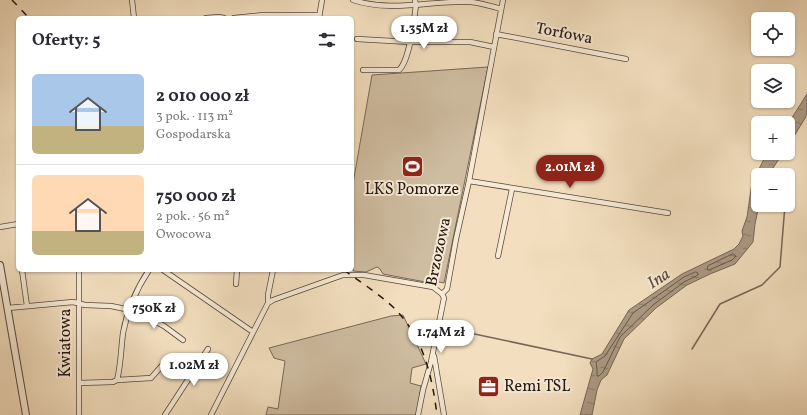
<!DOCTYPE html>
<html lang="pl">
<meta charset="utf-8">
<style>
:root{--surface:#fff;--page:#f2f2f3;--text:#2b2b33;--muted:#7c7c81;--line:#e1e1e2;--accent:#8f2418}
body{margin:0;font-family:Vollkorn,serif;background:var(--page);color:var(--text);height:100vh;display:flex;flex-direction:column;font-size:15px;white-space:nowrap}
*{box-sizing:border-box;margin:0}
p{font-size:13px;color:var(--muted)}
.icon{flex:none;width:22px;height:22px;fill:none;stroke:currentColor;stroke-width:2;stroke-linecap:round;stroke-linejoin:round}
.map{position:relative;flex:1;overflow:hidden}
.details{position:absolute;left:16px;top:16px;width:338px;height:256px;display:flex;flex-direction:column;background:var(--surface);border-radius:6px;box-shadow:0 1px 3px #0004}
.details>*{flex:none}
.buttons{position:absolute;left:751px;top:12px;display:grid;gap:8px}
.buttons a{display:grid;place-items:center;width:44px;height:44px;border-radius:6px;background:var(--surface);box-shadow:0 1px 3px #0004;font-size:20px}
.price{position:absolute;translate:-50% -34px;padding:0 9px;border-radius:14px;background:#fff;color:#222;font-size:13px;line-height:26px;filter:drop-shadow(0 1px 2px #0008)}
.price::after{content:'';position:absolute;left:50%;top:24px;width:12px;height:9px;margin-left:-6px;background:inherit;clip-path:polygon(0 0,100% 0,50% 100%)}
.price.on{background:var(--accent);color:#fff}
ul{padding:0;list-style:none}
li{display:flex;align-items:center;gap:12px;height:100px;padding:0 16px}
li+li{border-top:1px solid var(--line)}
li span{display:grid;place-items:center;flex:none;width:112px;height:80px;border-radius:6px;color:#555}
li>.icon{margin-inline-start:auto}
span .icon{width:48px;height:48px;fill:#fffc;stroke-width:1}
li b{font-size:17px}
h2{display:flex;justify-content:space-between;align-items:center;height:48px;padding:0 16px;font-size:17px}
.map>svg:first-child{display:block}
</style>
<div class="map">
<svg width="807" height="415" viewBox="0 0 807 415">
<defs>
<pattern id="water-ripples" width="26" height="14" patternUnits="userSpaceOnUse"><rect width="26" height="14" fill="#ac9a84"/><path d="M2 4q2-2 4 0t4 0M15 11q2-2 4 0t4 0" fill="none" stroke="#8c7c6b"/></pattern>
</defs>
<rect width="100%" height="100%" fill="#f3dfbf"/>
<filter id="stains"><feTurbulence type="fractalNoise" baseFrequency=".005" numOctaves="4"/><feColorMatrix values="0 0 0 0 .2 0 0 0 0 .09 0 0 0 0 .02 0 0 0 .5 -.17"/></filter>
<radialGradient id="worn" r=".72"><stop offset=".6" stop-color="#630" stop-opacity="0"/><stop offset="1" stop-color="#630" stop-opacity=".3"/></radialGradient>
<path fill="#cfbda1" stroke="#786958" d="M 488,67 L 444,283 L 439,282 L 436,284 L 383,274 L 380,269 L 377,267 L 366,272 L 353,271 L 352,189 L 372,75 Z
M 403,315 L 426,364 L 412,368 L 410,383 L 421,386 L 417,415 L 266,415 L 268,407 L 278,409 L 285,361 L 274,358 L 269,348 L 391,316 Z"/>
<path fill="url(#water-ripples)" stroke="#756556" d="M 807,94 L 807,115 L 788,146 L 788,124 Z
M 767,153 L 783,153 L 773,168 L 770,175 L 758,175 L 758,205 L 759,205 L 755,224 L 753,242 L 735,264 L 710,274 L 687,285 L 656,308 L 624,339 L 607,375 L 601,380 L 597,390 L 592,415 L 580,415 L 593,369 L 590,363 L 592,359 L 602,354 L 629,310 L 682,274 L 734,249 L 739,244 L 743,236 L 742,231 L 747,217 L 752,183 Z"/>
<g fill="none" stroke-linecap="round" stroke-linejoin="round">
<path stroke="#67584a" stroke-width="1" d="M 733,254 L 736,256 L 732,260 L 709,270 L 707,269 L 708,266 Z
M 696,272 L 698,273 L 698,275 L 684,282 L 653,305 L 620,337 L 603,372 L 599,376 L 597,376 L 597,369 L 596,362 L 605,356 L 633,313 L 684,277 Z"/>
<path stroke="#756556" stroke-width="1.5" d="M 443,324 L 465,332 L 592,359
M 692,349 L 720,304 L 762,285 L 780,267 L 785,205"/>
<defs>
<path id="minor" d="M 132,0 L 134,18
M 353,0 C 392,13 432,0 471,2 C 481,3 491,6 501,9
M 206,18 L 219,17 L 224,18
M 234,18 L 264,15 L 319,15
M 319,18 L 322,0
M 496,34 L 626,59
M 357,39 L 410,42 L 470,42 L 494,47
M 363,70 L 399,70 C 410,60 414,20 416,5 L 415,0
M 469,181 L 668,213
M 0,227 L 18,224
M 498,256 L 512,189
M 22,270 L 27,306
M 79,270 L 79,415
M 163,270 L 253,332
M 236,284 L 237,270
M 442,294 L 447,289 L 456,239 L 469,181 L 503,0
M 268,303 L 273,300 L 343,275 L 364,275 L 433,287 L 442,294
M 8,308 L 73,302 L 85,305 L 111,306 L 130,310 L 149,318 L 164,326 L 183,340
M 434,356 L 444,415
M 117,380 C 121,365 121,348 123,333 C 127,311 137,288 149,270
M 79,383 L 113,382 L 117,380 L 151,378 L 166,361
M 165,415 L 208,349
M 211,415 L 268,303 L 268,295 L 273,270
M 418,415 L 423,390 L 431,362 L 444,298 L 442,294"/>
<path id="tertiary" d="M 0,265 L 26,415"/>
</defs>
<use href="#minor" stroke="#56483c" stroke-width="6"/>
<use href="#tertiary" stroke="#56483c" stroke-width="8"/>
<use href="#minor" stroke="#f7ead5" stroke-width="4.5"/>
<use href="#tertiary" stroke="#f7ead5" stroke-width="6"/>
<path stroke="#221510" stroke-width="1.5" stroke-dasharray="7 7" stroke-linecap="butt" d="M 12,0 L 29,18
M 344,270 C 360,282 378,293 393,307 C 423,336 432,375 437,415"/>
</g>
<defs>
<symbol id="stadium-square" viewBox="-11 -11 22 22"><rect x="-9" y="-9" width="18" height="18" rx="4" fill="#8f2418" stroke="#f7ead5"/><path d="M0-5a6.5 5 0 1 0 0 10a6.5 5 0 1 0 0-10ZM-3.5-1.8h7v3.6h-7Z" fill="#fff"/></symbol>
<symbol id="office-square" viewBox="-11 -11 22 22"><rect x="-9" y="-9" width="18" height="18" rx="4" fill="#8f2418" stroke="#f7ead5"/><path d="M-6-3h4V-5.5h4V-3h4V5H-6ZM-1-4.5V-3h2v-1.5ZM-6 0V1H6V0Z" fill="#fff"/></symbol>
</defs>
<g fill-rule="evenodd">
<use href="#stadium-square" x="400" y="154" width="25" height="25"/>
<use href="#office-square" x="476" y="374" width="25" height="25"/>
</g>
<g text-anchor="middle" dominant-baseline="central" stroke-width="4" stroke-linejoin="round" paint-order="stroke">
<g font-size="16" fill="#221510" stroke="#f7ead5">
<text transform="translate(564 34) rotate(11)">Torfowa</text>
<text transform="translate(439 252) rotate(-78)">Brzozowa</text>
<text transform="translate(66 343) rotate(-90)">Kwiatowa</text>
</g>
<g font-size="16" fill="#221510" stroke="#f7ead5">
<text x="412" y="190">LKS Pomorze</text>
<text x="504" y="387" text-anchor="start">Remi TSL</text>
</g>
<g font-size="17" font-style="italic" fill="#594a3e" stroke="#f7ead5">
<text transform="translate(659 279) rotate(-33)">Ina</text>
</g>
</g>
<rect width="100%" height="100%" filter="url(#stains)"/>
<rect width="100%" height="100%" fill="url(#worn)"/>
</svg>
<div class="buttons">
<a><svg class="icon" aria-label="locate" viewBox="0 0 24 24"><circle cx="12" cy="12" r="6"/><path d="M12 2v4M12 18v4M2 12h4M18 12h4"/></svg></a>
<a><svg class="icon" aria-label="layers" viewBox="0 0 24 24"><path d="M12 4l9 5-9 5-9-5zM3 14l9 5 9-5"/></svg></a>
<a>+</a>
<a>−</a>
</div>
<b class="price" style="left:424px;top:50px">1.35M zł</b>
<b class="price on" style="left:570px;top:189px">2.01M zł</b>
<b class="price" style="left:154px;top:330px">750K zł</b>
<b class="price" style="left:441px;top:354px">1.74M zł</b>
<b class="price" style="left:194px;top:387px">1.02M zł</b>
<section class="details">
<h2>Oferty: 5<svg class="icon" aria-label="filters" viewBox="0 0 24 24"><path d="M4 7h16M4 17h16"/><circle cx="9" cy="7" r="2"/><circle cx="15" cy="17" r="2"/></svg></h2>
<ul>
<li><span style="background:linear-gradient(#a9c7e8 65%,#c2b280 0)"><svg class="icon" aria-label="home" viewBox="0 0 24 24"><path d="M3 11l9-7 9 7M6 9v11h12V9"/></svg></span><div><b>2 010 000 zł</b><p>3 pok. · 113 m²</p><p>Gospodarska</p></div></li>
<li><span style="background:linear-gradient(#ffd9b3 70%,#c2b280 0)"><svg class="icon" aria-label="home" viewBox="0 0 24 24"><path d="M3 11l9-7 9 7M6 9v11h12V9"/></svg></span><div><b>750 000 zł</b><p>2 pok. · 56 m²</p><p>Owocowa</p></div></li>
</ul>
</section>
</div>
